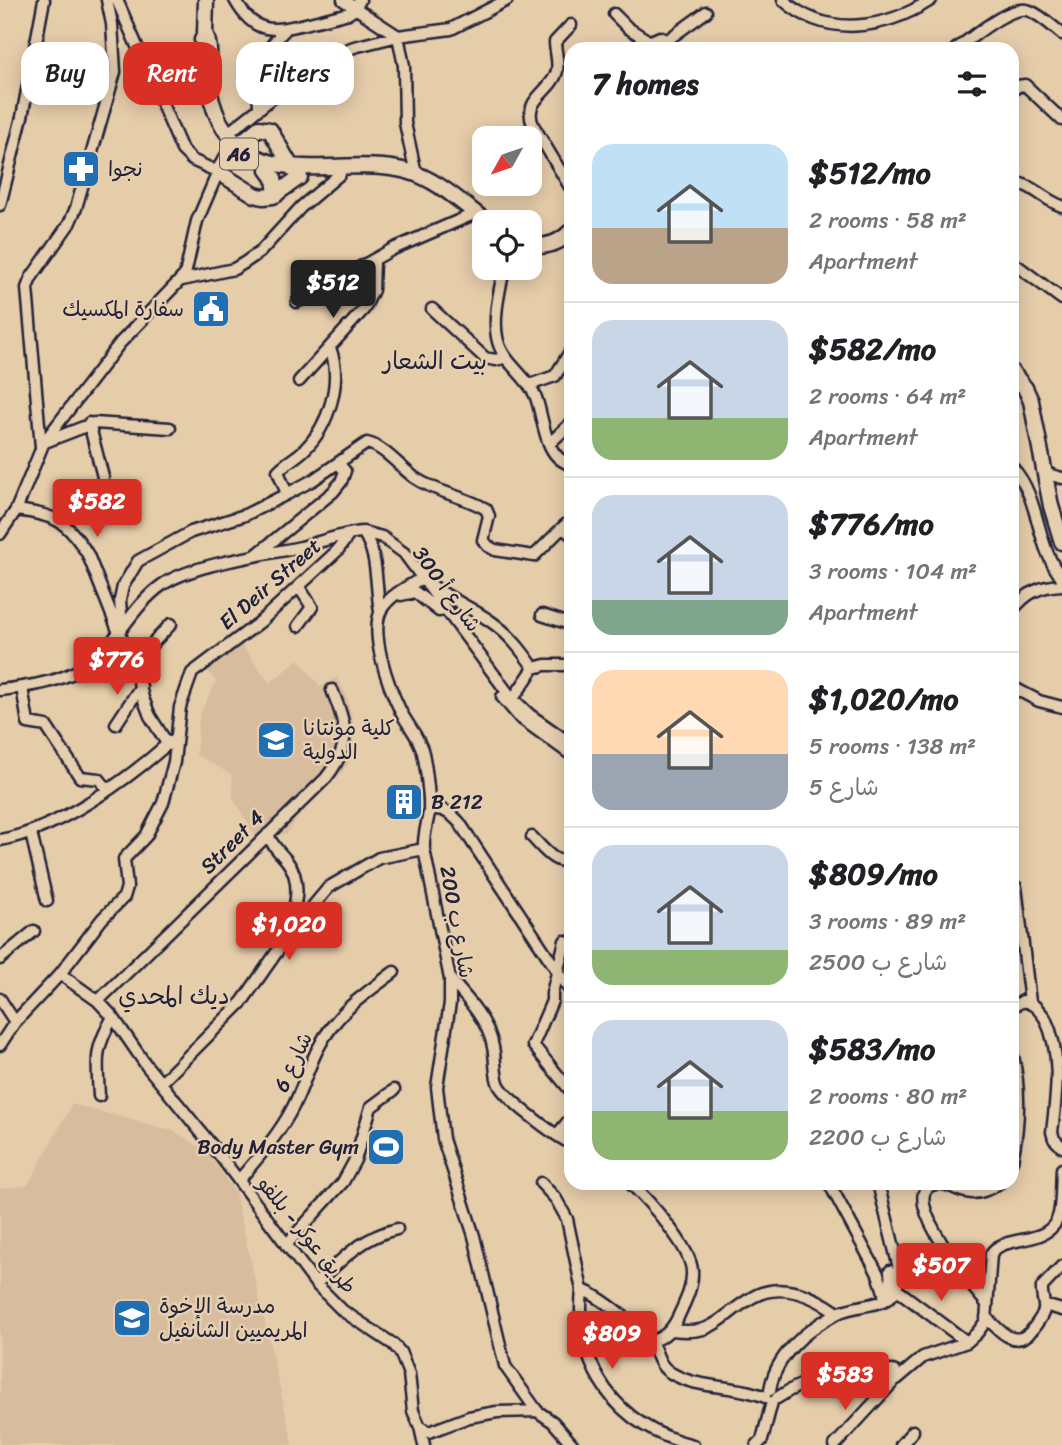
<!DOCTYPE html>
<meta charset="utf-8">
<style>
:root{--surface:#fff;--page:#f2f2f2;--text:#202124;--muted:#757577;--line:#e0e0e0;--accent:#d93025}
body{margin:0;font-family:Sriracha,"Playpen Sans Arabic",sans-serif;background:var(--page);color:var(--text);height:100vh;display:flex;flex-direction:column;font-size:26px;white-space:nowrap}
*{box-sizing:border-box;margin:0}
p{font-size:23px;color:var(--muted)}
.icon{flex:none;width:38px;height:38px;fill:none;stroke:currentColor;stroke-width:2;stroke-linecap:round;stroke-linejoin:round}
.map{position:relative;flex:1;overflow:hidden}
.drawer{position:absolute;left:564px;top:42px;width:455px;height:1148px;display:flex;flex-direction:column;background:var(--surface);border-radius:21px;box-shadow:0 4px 18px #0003}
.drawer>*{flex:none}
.hud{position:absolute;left:21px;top:42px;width:438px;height:63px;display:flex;gap:14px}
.needle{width:46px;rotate:230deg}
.tools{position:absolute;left:472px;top:126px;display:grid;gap:14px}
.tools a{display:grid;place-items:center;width:70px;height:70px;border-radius:14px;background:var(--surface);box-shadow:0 4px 18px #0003;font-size:35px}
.price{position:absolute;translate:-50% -60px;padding:0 16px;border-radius:7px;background:var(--accent);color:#fff;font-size:23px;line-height:46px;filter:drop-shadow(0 2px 4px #0008)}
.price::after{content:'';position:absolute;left:50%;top:42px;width:21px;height:16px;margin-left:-10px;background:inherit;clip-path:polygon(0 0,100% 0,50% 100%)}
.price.active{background:#222;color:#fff}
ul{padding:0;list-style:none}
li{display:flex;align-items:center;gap:21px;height:175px;padding:0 28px}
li+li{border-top:2px solid var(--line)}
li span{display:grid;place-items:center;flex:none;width:196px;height:140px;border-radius:21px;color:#555}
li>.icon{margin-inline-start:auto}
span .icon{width:84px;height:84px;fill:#fffc;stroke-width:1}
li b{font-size:30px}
h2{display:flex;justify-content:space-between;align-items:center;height:84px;padding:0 28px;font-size:30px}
.chip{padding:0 24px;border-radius:21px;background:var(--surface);box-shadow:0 4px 18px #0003;font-size:24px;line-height:63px}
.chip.active{background:var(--accent);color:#fff}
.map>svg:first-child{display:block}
</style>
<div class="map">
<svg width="1062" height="1445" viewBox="0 0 1062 1445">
<rect width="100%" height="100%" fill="#e6cdaa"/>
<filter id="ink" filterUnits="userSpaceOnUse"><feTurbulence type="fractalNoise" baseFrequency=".0143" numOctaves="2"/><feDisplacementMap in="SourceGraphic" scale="14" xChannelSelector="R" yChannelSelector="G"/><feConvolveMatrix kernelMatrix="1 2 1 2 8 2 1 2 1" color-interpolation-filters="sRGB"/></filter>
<g filter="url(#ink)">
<path fill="#d7bd9d" d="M 241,644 L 270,683 L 298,659 L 321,687 L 337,677 L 346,694 L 354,727 L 352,759 L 341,773 L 299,816 L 287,834 L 256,837 L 233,798 L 232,775 L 196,755 L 199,715 L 216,682 L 206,668 Z
M 72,1104 L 174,1131 L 206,1151 L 235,1192 L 293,1445 L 0,1445 L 0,1189 L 28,1185 Z"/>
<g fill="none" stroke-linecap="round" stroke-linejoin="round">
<defs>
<path id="minor" d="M 235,0 C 254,34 271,32 305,24 C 320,20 334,17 349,13 L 355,9 L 360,0
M 343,0 L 398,36 L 404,66 L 405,123 L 416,174
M 783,0 C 827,39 885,29 931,0
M 614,14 L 628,28 L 652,43
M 666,41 L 706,12
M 652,49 L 653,40 L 660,37 L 666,41 L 666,49
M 956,49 C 972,38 1011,3 1030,11 C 1042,16 1052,26 1062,34
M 1012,91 L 1018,86 L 1025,85 L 1062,120
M 259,107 C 257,69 259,56 286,29
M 228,133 L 308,70 L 331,56 L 354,47 L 398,36 L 451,29 L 507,0
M 1012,183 C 1031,182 1043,200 1062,206
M 570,187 L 533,125 C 522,99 552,92 557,71 C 559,61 555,51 555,42 L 571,25
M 0,205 L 22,117 L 44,0
M 1012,262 L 1062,299
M 504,268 C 500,290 493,315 497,337 C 501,362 525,373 535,395 C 544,416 543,457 570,464
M 182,280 L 234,269 L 244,263 L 260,252 L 301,207 L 340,174
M 297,302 L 393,249 L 476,213
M 432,309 L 485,358 L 495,360 L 504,358
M 299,381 L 364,309 L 373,290 L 374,260
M 529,385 L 555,376 L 570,352
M 89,423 L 103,477
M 45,442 L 94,423 L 170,428
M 550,443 L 570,424
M 41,447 L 27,288 L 31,278 L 69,224 L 76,208 L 115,72 L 112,24 L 107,0
M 1012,467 C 1041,498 1035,546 1062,578
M 1044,473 L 1062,478
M 287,494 L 278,471 C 285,463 296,458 304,450 C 329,426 343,381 330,348
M 16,510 C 55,515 67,520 88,555 L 119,633 L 134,663 L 143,698 L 150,716 L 168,745
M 570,521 L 563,527 L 570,534
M 363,532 C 379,556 375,584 380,611
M 0,534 L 16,510 L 44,442 L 120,343 L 185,275 L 197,221 L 218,172 L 192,160 L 182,150 L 117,0
M 256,555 L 333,492 L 341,482 L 345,471 L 338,463
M 401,595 L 415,592 L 439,611
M 1012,611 C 1026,593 1039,586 1062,585
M 542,615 L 570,624
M 298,626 L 312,607 L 299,587
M 122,629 L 120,600 L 123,586 L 138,561 L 191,532 L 245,515 L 287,494 L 313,480 L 367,443 C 383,446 401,468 415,478 C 437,493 464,496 486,509 L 489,516 L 483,540 L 488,546 L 495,550 L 534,556 L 563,527
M 134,663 L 171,624
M 534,668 C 522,651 510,635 493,623 C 470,606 444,597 422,578 C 409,586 392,594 383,607 C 367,630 389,687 400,710 C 407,725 419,736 423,753 C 426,767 430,798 429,812 C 427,826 423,836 424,849 L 450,979 L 450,1003 L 437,1087 L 443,1139 L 474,1236 L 505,1366 L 537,1411
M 22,687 L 28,723 L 46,726 L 80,777 L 99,779 L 108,790
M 1012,687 L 1039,701 L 1062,707
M 0,690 C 44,685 85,678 113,640 C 128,621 142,599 162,585 C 192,564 264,555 301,547 C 321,542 343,533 363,532 L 382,537 L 404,553 L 510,696 L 530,715 L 570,743
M 502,697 L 519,717 L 570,754
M 510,703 L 534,668 L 545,665 L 570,665
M 116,724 L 141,686
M 429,810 C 441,806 451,813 459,822 L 570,990
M 31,833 L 47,901
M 268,834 C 272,846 279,851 287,861 C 304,883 294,908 289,932
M 532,837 C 542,847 556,867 570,859
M 0,840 C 58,830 127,780 171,741
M 1016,887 L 1030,1002
M 565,941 L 552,993 L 552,1001 L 533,1045 L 570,1090
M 0,959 L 34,931
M 60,974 L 98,1001 L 113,1017 L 146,1065 L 218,1153 L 316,1284 L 343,1311 L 393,1344 L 400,1352 L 409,1374 L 413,1411 L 420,1427 L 429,1432 L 469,1417 L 497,1412 L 537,1411 L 553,1422 L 573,1445
M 450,979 C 467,998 489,1022 493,1047 C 496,1060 494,1074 499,1085 C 507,1100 554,1135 570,1143
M 0,999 L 15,1022
M 98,1001 L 326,778 C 352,745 347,727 332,690
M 1012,1007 L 1023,1001 C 1034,1003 1038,1009 1045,1018 C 1062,1054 1057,1091 1052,1132 L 1054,1139 L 1062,1147
M 0,1045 L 15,1022 L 60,974 L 102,919 L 124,897 L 127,887 L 124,859 L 146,836 L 163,803 L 174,762 L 180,707 L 192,673 L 260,622 L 337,551 L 348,536
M 1012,1052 C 1021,1087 1019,1126 1012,1161
M 162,1082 L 242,1002 L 288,936 L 329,887 L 379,858 L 424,849
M 99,1096 C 97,1059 94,1050 113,1017
M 557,1135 L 570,1119
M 239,1180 C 258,1158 280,1133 293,1107 C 308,1077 311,1053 333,1025 C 349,1004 373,988 394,972
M 541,1183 L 556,1199 L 567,1219 L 582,1290
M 630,1183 C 648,1200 691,1247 692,1271 C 693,1286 686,1300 680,1313 C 674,1327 666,1338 650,1341
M 829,1183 L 878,1274 L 885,1295
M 286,1245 L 343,1182 L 355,1160 L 371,1107 L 394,1090
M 316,1284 C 341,1260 362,1237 397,1229
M 896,1289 L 967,1342
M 884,1295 L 891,1283 L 890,1271
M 987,1304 C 974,1289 898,1197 932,1185 C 954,1177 962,1208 999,1183
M 1044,1305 L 1062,1310
M 986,1317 C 999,1331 1016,1350 1032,1330 C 1036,1324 1042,1318 1044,1310 C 1045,1302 1041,1295 1042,1287 L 1062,1266
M 672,1330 C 717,1336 719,1316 753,1297 C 781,1281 814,1296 838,1313
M887 1376a5 5 0 1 1 10 0a5 5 0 1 1-10 0Z
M 897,1379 L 923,1357 L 967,1342 L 977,1333 L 986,1321 L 991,1254 C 1003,1233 1051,1248 1059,1214 C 1062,1200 1061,1183 1062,1169
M 770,1390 C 775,1356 806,1330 836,1314 C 864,1299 905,1314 898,1264 L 878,1183
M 777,1398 C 805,1379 855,1363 887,1378
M 420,1427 L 424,1445
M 693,1445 C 617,1427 574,1367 582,1290 C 599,1295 640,1328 651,1342 C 658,1353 658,1366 671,1373 C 699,1390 736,1384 765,1397
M 757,1445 L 762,1440 L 772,1402
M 835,1445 L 894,1381
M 901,1445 L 913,1431"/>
<path id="highway" d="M 205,33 C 212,48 208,65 209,81 C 209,94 214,110 220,122 C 260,194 343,154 407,171 C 437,179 463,204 487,222
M 202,40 L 205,33 L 206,0
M 244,140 L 259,128 L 270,130 L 292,168
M 229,155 L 218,172 L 255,195 L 263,197 L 273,196 L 300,177
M 268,170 L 274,178 L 276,195
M 530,246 C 545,247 560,243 570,232
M 1012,372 L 1025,388 L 1031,401 L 1051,506 L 1062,542"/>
</defs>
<use href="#minor" stroke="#22223b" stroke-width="15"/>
<use href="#highway" stroke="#22223b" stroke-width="19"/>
<use href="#minor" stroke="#e6cfaf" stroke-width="10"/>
<use href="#highway" stroke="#e6cfaf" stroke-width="14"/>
</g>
</g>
<defs>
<symbol id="pharmacy-square" viewBox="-11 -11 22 22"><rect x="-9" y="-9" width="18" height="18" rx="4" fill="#1f6fb2" stroke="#e6cfaf"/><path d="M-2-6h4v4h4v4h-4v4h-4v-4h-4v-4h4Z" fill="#fff"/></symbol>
<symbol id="civic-square" viewBox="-11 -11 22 22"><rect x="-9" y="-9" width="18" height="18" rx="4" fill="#1f6fb2" stroke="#e6cfaf"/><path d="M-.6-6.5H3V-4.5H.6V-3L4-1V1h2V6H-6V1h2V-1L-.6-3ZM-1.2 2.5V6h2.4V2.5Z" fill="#fff"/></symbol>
<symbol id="school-square" viewBox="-11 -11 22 22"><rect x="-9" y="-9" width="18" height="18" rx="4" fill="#1f6fb2" stroke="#e6cfaf"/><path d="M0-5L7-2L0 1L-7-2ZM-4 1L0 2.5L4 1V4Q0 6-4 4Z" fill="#fff"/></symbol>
<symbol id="building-square" viewBox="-11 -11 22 22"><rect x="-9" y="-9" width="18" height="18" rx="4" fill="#1f6fb2" stroke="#e6cfaf"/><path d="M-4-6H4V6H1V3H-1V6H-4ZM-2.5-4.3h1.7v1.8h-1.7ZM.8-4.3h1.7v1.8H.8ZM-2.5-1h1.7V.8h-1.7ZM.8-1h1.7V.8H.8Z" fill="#fff"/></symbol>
<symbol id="stadium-square" viewBox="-11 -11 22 22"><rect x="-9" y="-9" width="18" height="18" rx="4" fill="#1f6fb2" stroke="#e6cfaf"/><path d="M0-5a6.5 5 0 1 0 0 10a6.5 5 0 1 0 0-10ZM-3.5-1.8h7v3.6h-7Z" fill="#fff"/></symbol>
<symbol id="university-square" viewBox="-11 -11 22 22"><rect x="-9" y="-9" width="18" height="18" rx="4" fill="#1f6fb2" stroke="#e6cfaf"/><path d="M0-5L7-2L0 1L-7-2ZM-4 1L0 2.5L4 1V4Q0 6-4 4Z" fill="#fff"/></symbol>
</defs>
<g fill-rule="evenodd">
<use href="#pharmacy-square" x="59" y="147" width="44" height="44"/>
<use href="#civic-square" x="189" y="287" width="44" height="44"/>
<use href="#school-square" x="254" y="718" width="44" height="44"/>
<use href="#building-square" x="382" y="780" width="44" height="44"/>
<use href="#stadium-square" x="364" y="1125" width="44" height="44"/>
<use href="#university-square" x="110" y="1296" width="44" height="44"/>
</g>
<g text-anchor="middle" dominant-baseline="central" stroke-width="5" stroke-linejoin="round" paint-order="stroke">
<rect fill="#e6cfaf" stroke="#5d565e" stroke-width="2" x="220" y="138.5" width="38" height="31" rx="5"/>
<g font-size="19" font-weight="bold" fill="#22223b">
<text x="239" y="154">A6</text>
</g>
<g font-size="21" fill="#22223b" stroke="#e6cfaf" text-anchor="start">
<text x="108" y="169">نجوا</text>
<text x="184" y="309" text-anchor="end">سفارة المكسيك</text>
<text x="303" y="728">كلية مونتانا<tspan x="303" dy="24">الدولية</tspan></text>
<text x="431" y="802">B 212</text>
<text x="359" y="1147" text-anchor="end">Body Master Gym</text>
<text x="159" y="1306">مدرسة الإخوة<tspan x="159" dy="24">المريميين الشانفيل</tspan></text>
</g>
<g font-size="21" fill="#22223b" stroke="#e6cfaf">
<text transform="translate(270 584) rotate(-41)">El Deir Street</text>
<text transform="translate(447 589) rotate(54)">شارع أ 300</text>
<text transform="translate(232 842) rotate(-45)">Street 4</text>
<text transform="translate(457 922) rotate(80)">شارع ب 200</text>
<text transform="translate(293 1062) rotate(-65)">شارع 6</text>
<text transform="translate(307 1235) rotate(51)">طريق عوكر - بللفو</text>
</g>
<g font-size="24" fill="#22223b" stroke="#e6cfaf">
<text x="435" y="361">بيت الشعار</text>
<text x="174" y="996">ديك المحدي</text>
</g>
</g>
</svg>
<div class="tools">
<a><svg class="needle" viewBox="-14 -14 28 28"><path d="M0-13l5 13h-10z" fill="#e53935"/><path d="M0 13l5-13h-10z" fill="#757577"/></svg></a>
<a><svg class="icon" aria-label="locate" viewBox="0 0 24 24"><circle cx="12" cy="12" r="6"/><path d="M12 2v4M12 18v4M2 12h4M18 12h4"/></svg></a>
</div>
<b class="price active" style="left:333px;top:320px">$512</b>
<b class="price" style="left:97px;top:539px">$582</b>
<b class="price" style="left:117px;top:697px">$776</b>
<b class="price" style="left:289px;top:962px">$1,020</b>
<b class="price" style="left:941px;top:1303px">$507</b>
<b class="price" style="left:612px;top:1371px">$809</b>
<b class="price" style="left:845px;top:1412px">$583</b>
<div class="hud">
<a class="chip">Buy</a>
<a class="chip active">Rent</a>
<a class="chip">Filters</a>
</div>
<section class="drawer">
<h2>7 homes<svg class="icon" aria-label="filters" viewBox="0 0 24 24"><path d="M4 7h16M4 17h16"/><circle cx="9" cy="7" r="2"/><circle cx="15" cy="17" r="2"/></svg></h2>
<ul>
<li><span style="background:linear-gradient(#bfe0f5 60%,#b9a48a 0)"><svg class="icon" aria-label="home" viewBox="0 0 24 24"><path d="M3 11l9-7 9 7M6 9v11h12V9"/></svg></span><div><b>$512/mo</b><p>2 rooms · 58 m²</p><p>Apartment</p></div></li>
<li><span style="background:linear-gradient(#c9d6e8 70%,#8fb573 0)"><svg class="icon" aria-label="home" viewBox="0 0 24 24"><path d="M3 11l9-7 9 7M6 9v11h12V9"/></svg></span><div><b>$582/mo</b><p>2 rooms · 64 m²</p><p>Apartment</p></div></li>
<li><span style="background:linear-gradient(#c9d6e8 75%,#7fa58c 0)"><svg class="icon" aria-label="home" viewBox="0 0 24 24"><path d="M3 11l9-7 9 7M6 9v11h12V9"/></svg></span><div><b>$776/mo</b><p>3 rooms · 104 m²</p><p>Apartment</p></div></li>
<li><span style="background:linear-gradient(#ffd9b3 60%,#9aa5b1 0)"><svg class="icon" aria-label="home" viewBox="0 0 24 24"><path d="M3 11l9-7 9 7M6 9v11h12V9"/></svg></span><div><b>$1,020/mo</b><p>5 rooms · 138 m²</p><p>شارع 5</p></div></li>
<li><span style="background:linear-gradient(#c9d6e8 75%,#8fb573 0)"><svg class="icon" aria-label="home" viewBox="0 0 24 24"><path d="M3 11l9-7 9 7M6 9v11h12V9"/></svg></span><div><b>$809/mo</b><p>3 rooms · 89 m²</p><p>شارع ب 2500</p></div></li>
<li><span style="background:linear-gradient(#c9d6e8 65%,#8fb573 0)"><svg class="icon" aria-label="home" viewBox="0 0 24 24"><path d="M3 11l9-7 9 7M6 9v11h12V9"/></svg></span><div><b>$583/mo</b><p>2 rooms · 80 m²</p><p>شارع ب 2200</p></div></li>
</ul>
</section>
</div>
